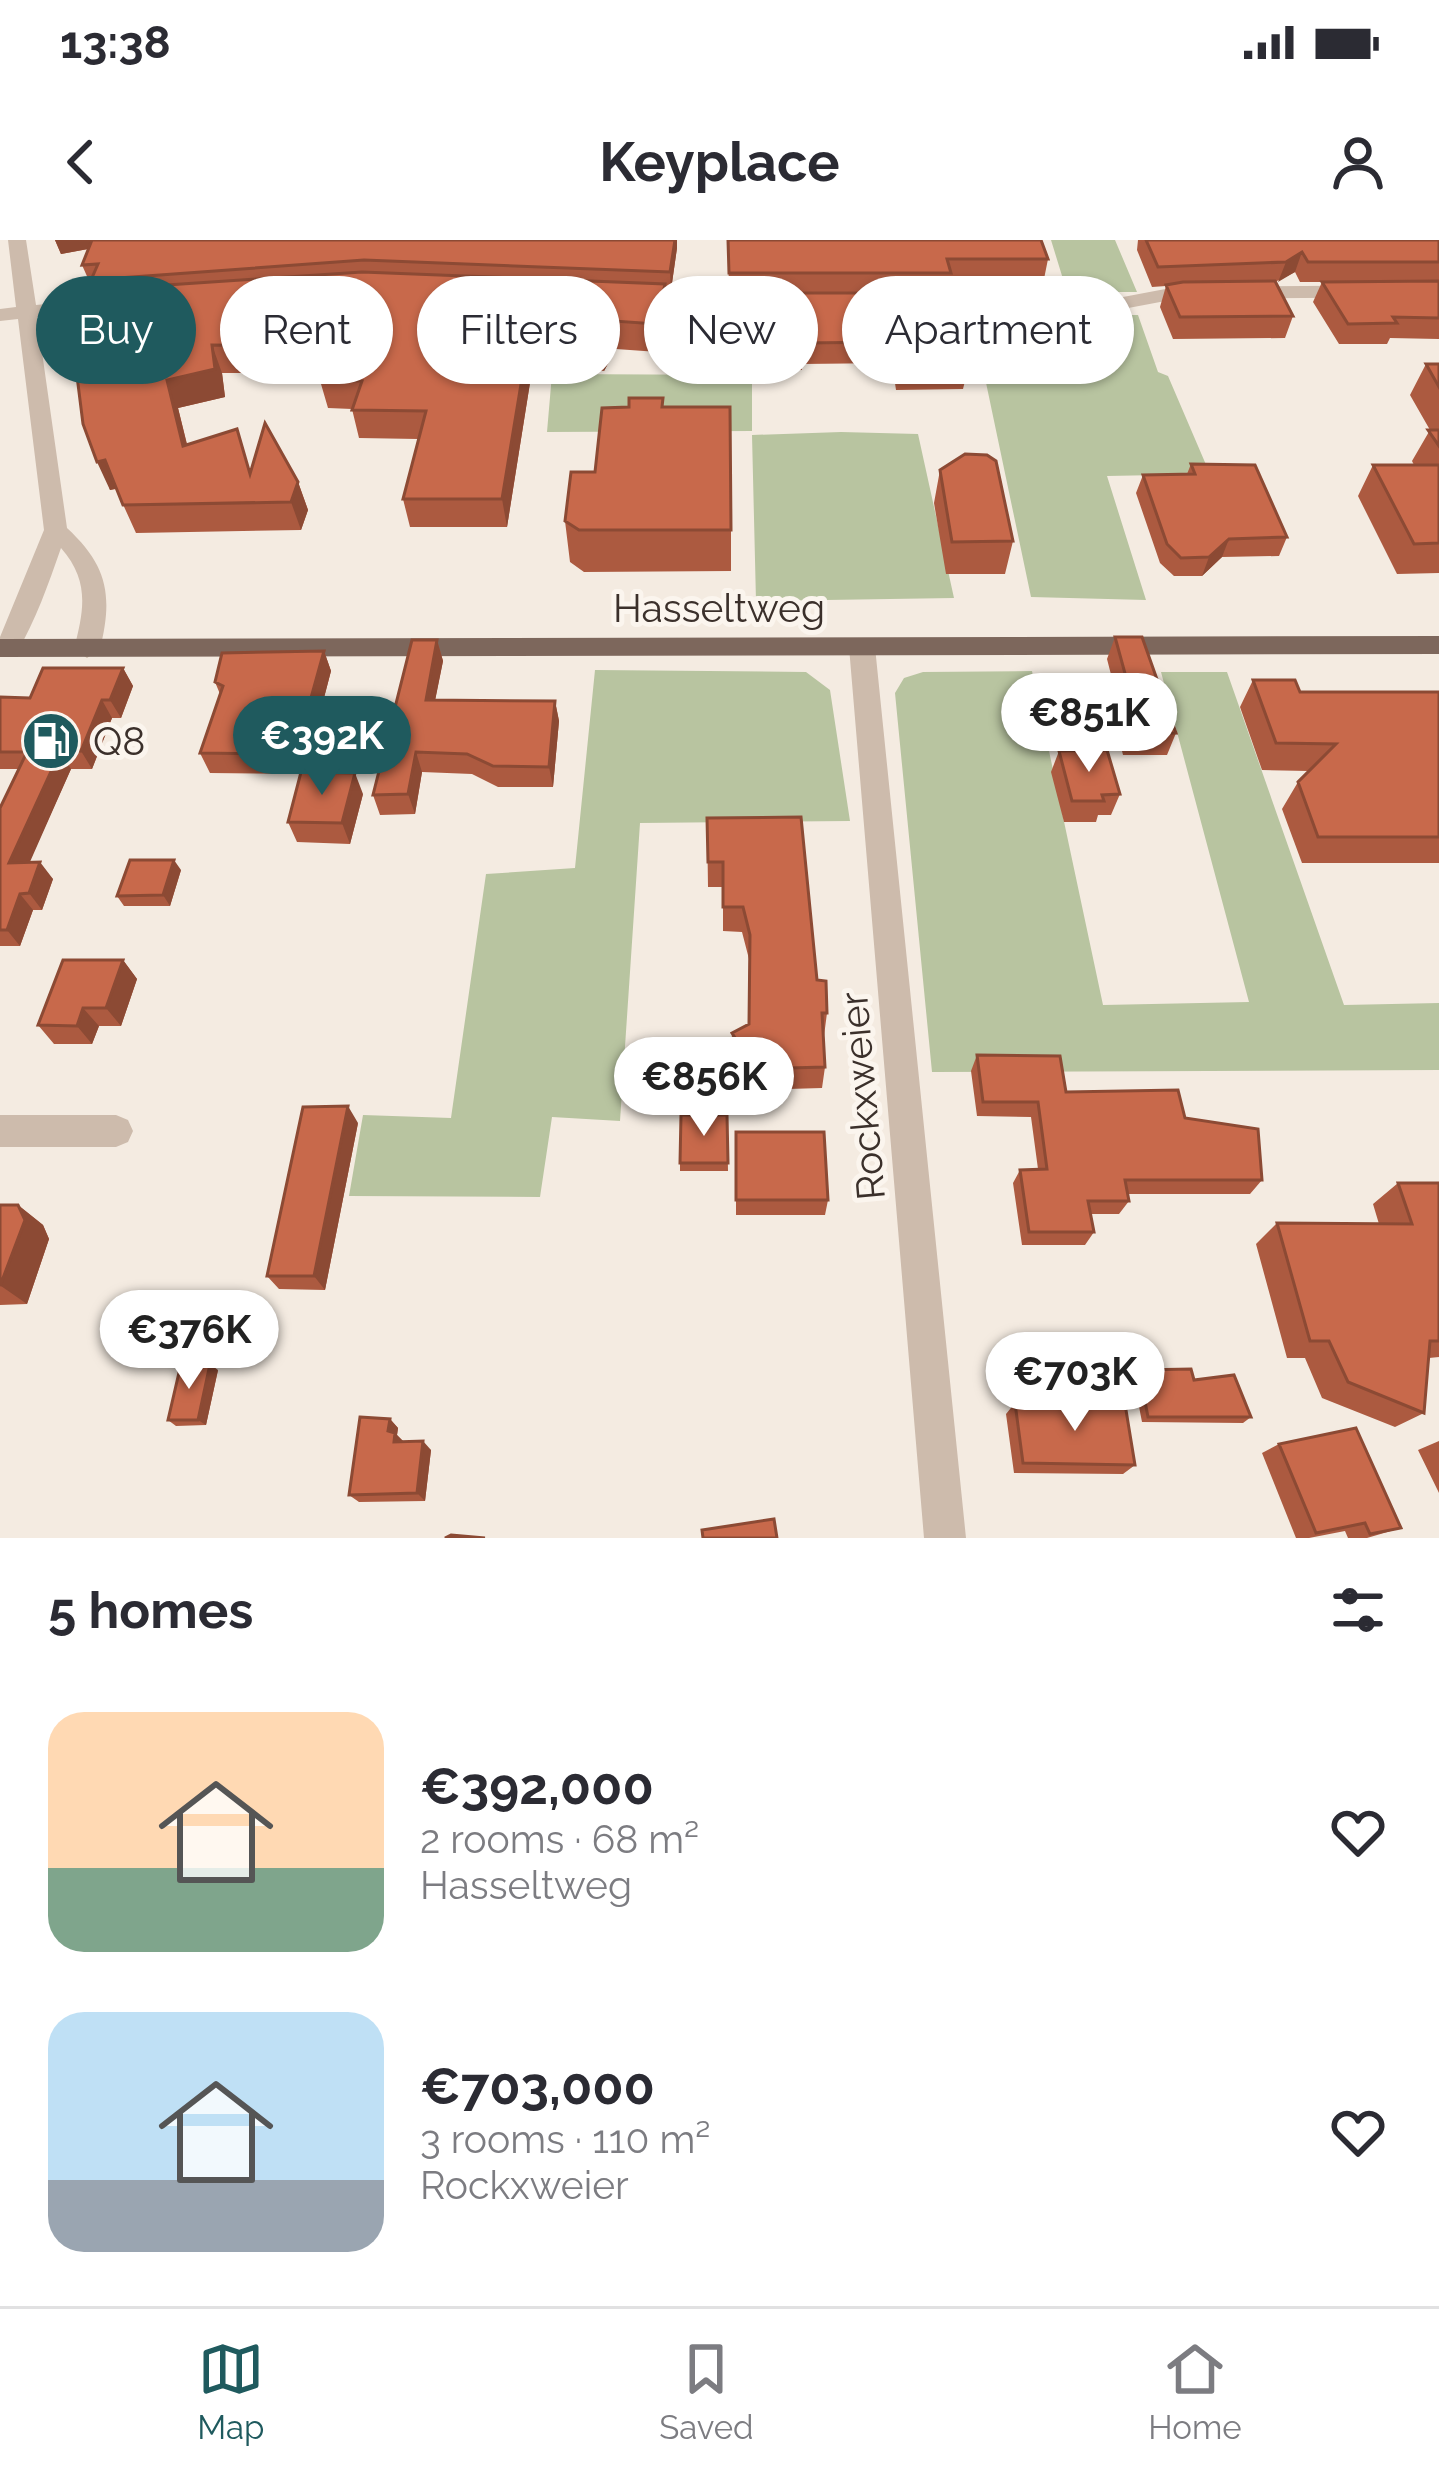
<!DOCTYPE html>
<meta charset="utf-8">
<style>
:root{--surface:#fff;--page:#f7f7f7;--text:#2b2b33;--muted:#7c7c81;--line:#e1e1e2;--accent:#1f5a5e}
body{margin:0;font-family:Raleway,sans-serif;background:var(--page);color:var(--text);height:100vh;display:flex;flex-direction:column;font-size:45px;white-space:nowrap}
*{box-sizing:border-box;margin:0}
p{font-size:39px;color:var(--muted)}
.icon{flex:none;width:66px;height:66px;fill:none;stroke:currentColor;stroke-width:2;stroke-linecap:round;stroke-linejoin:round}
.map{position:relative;height:1298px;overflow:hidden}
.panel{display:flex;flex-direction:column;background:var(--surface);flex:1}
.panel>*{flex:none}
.guide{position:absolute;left:36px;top:36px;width:1368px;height:108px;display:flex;gap:24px}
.price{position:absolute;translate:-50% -102px;padding:0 27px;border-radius:42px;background:#fff;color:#222;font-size:39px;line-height:78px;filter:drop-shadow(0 3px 6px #0008)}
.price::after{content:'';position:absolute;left:50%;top:72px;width:36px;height:27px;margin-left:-18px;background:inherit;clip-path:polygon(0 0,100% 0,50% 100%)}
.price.active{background:var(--accent);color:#fff}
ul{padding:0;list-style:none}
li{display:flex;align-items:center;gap:36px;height:300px;padding:0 48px}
li span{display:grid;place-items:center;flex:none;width:336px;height:240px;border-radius:36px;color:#555}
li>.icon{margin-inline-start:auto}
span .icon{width:144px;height:144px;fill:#fffc;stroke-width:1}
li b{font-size:51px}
h2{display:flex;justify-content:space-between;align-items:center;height:144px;padding:0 48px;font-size:51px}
.chip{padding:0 42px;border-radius:54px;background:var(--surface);box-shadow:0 3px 9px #0004;font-size:42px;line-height:108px}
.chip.active{background:var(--accent);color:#fff}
.status{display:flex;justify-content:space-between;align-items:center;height:84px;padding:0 60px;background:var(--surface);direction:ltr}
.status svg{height:33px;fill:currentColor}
header{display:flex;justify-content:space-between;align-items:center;height:156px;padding:0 48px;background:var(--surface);font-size:54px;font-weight:700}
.dock{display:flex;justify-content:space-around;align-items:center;height:168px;border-top:3px solid var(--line);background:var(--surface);font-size:33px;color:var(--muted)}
.dock a{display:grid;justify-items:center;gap:6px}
.dock .active{color:var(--accent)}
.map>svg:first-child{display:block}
</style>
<div class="status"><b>13:38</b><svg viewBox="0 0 49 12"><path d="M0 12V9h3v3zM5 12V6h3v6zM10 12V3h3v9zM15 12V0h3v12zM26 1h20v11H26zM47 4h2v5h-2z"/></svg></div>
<header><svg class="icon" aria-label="back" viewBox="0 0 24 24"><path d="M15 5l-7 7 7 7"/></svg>Keyplace<svg class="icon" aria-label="person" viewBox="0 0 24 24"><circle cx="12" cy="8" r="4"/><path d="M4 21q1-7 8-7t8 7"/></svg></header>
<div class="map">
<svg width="1439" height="1298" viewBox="0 0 1439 1298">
<rect width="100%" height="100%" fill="#f4ebe1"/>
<path fill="#b8c4a0" d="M 1051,0 L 1115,0 L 1137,52 L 1067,52 Z
M 1138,75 L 1158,132 L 1168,136 L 1210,234 L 1107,236 L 1146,360 L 1031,357 L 972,76 Z
M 552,134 L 752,135 L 752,191 L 547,192 Z
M 841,192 L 918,194 L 954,358 L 756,361 L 752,195 Z
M 595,430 L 806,432 L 830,450 L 850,581 L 640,583 L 620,881 L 552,877 L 540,957 L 349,956 L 363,875 L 451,878 L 486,634 L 575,628 Z
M 1032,431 L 1103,765 L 1249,762 L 1161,432 L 1227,432 L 1344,765 L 1439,763 L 1439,830 L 932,832 L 895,453 L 904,438 L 923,432 Z"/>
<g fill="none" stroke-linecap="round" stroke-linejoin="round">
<path fill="#cdbbac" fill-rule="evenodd" d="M 8,0 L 26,0 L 36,65 L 107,58 L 117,64 L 107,70 L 37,77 L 67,288 C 108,326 113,356 100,409 L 87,418 L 74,409 C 84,370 90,341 61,308 C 48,345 36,380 16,414 L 0,415 L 0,397 L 44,290 L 18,79 L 0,81 L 0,69 L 16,67 Z
M 1439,45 L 1439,57 L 1176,59 L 1123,69 L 917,70 L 907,64 L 917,58 L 1123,57 L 1176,47 Z
M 622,57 L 767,58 L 777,64 L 767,70 L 629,67 L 622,65 Z
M 862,398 L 875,407 L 966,1298 L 924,1298 L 849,407 Z
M 0,875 L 116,875 L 128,880 L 133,891 L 128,902 L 116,907 L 0,907 Z"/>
<path fill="#7d675c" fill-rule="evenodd" d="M 1439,396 L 1439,414 L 0,417 L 0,399 Z"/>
</g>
<path fill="#ac5a40" d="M 55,0 L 677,8 L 671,50 L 666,50 L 666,71 L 658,112 L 616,109 L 604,131 L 533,124 L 507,287 L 410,287 L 403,259 L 418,199 L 359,198 L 352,169 L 328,168 L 321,144 L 294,144 L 291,133 L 222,133 L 225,157 L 178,168 L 187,204 L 251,230 L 298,242 L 308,270 L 301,290 L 136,293 L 116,249 L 110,250 L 76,124 L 73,124 L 60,96 L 95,50 L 92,43 L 90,43 L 82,25 L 88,9 L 61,14 Z
M 728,0 L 1048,19 L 1044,39 L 950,39 L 948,53 L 729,53 Z
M 1138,0 L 1439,0 L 1439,99 L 1390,98 L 1387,104 L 1339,104 L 1313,62 L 1322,42 L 1397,42 L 1300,42 L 1295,32 L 1275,42 L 1293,76 L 1285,98 L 1173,99 L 1160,67 L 1166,46 L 1152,47 L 1137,10 Z
M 956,53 L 967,133 L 963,149 L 896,150 L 892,123 L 802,124 L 802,130 L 736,131 L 736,123 L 699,123 L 699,116 L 689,116 L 690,66 L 730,66 Z
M 1426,124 L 1439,124 L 1439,333 L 1397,334 L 1358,256 L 1373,225 L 1414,225 L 1412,221 L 1430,190 L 1410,155 Z
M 663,158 L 663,167 L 731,290 L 731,331 L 584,332 L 570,322 L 565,281 L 595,232 L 629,167 Z
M 1191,224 L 1287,297 L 1279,316 L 1222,317 L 1202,336 L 1174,336 L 1160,323 L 1136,253 L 1143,235 L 1187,234 Z
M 940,230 L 1013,301 L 1005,334 L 946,334 L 934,263 Z
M 1115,397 L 1176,493 L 1167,515 L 1123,515 L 1112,470 L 1117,458 L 1107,419 Z
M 437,400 L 443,421 L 435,460 L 555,461 L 559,481 L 553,547 L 498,547 L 472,534 L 422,532 L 415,574 L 380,575 L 373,555 Z
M 324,411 L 331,431 L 314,496 L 305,496 L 294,534 L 210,533 L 200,513 L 220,454 L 215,442 Z
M 123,428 L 133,446 L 121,478 L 112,478 L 92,529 L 71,529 L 29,622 L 53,639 L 42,670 L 33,670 L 20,706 L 0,706 L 0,568 L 19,529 L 0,529 L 0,457 L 30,458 Z
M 1253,440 L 1300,452 L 1439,452 L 1439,623 L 1302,623 L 1282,569 L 1298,542 L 1309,531 L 1262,530 L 1240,467 Z
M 1059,511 L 1120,554 L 1111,575 L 1098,575 L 1096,582 L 1064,582 L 1051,532 Z
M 363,554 L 350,604 L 297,602 L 288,582 Z
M 707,578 L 817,740 L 827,773 L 824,796 L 825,827 L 822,848 L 753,850 L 731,815 L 732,793 L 748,784 L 749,719 L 742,692 L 723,691 L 723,647 L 708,647 Z
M 181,630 L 170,666 L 124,666 L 117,656 Z
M 123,720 L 137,739 L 121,786 L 99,786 L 92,804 L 54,804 L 38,785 Z
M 977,815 L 1066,852 L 1185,878 L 1262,940 L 1250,954 L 1127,954 L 1129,961 L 1119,974 L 1091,974 L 1094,992 L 1085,1005 L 1022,1005 L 1013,943 L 1020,930 L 1038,929 L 1031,877 L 977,876 L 971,831 Z
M 727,875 L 728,931 L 680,931 L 680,923 Z
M 358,883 L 325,1050 L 279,1049 L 267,1036 Z
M 736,892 L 828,960 L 825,975 L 736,975 Z
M 1398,943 L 1439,943 L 1439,1117 L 1429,1118 L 1424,1173 L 1395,1187 L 1322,1158 L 1305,1118 L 1287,1118 L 1256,1004 L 1277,983 L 1379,984 L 1373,964 Z
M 0,965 L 18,965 L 43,985 L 49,999 L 27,1064 L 0,1065 Z
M 218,1130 L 206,1185 L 176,1186 L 168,1180 Z
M 1139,1130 L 1194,1140 L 1251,1177 L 1243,1183 L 1142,1182 L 1133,1136 Z
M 1015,1163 L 1135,1225 L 1123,1234 L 1014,1233 L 1006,1174 Z
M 390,1179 L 398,1188 L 397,1195 L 404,1202 L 431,1210 L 425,1261 L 359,1262 L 349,1255 Z
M 1439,1201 L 1439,1253 L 1418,1210 Z
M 1279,1204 L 1401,1288 L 1367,1298 L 1348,1298 L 1345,1291 L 1309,1298 L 1296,1298 L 1262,1213 Z"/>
<path fill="#8c4a34" d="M 55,0 L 102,0 L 104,6 L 61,14 Z
M 675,0 L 677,0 L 677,8 L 671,50 L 670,32 Z
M 1302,12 L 1295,32 L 1278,42 L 1286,22 Z
M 665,44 L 666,71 L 658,112 L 656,84 Z
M 614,81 L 616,109 L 604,131 L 602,104 Z
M 529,96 L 533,124 L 507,287 L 502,259 Z
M 212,105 L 222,133 L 225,157 L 178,168 L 194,234 L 183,206 L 167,140 Z
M 105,220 L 118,248 L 110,250 L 97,222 Z
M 298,242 L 308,270 L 301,290 L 291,262 Z
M 1229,299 L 1222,317 L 1202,336 L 1209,317 Z
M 437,400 L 443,421 L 431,481 L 426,460 Z
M 324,411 L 331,431 L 314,496 L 306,476 Z
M 123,428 L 133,446 L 121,478 L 110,460 Z
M 102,460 L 112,478 L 92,529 L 81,511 Z
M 555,461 L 559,481 L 553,547 L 549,527 Z
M 297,476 L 305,496 L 294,534 L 286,514 Z
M 60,512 L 71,529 L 22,640 L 9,623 Z
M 416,512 L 422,532 L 415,574 L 408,554 Z
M 355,533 L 363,554 L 350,604 L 342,583 Z
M 174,620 L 181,630 L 170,666 L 163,655 Z
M 40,622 L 53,639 L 42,670 L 29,653 Z
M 20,654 L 33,670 L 20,706 L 7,690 Z
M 123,720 L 137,739 L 121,786 L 106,768 Z
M 83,768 L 99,786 L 92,804 L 77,786 Z
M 669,841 L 670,850 L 632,867 L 631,858 Z
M 348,866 L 358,883 L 325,1050 L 314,1036 Z
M 18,965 L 43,985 L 49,999 L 27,1064 L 1,1046 Z
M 210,1124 L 218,1130 L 206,1185 L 198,1180 Z
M 390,1179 L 398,1188 L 397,1195 L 404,1202 L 394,1202 L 388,1191 Z
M 423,1201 L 431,1210 L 425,1261 L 417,1253 Z"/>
<path fill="#c8694b" stroke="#8c4a34" stroke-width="3" d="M 92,0 L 675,0 L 670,32 L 364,20 L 91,40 L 98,24 L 82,25 Z
M 728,0 L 1041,0 L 1048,19 L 947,19 L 951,33 L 729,33 Z
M 1146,0 L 1439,0 L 1439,22 L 1308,22 L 1302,12 L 1286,22 L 1158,27 Z
M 362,32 L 665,44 L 656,84 L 614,81 L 602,104 L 529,96 L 502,259 L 403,259 L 426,171 L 352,170 L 362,141 L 320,140 L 327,116 L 286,116 L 289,106 L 212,105 L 215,129 L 167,140 L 183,206 L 237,189 L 250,234 L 265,183 L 298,242 L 291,262 L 123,265 L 105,220 L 97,222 L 83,184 L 72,96 L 60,96 L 78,51 Z
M 1275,41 L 1293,76 L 1180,77 L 1166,45 L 1183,42 Z
M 1439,41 L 1439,78 L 1393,77 L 1397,83 L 1348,84 L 1322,42 Z
M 730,53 L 956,53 L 971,112 L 966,128 L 899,129 L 894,102 L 803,103 L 803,109 L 736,110 L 736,102 L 699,102 L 699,95 L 689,96 L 690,66 L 730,66 Z
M 1426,124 L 1439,124 L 1439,147 Z
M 629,158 L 663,158 L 662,167 L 730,167 L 731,290 L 579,290 L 565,281 L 571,232 L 595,232 L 602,168 L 629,167 Z
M 1428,190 L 1439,190 L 1439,206 Z
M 965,214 L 987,215 L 996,221 L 1013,301 L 952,302 L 940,230 Z
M 1191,224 L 1255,225 L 1287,297 L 1229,299 L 1209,317 L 1181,318 L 1167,304 L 1143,235 L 1195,234 Z
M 1373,225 L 1439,225 L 1439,303 L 1414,304 Z
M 1115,397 L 1142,397 L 1176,493 L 1131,494 L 1120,449 L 1129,448 Z
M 412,400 L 437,400 L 426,460 L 555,461 L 549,527 L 493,526 L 467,514 L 416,512 L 408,554 L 373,555 Z
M 324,411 L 306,476 L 297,476 L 286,514 L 200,513 L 223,446 L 215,442 L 222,413 Z
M 43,428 L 123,428 L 110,460 L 102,460 L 81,511 L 60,512 L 9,623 L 40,622 L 29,653 L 20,654 L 7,690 L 0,690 L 0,568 L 27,512 L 0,512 L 0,457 L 30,458 Z
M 1253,440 L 1295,440 L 1300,452 L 1439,452 L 1439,597 L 1318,597 L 1298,542 L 1336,504 L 1276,503 Z
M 1107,510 L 1120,554 L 1102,555 L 1104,561 L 1072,561 L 1059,511 Z
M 301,532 L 355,533 L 342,583 L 288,582 Z
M 801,577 L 817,740 L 826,741 L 827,773 L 822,773 L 825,827 L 755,829 L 732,793 L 749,784 L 750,695 L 743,667 L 723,667 L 723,622 L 708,622 L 707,578 Z
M 130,620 L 174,620 L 163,655 L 117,656 Z
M 63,720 L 123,720 L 106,768 L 83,768 L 77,786 L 38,785 Z
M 977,815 L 1060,816 L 1066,852 L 1178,850 L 1185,878 L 1258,889 L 1262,940 L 1125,940 L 1129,961 L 1088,961 L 1094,992 L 1029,992 L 1020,930 L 1047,929 L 1038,862 L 983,862 Z
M 668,816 L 669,841 L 631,858 L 632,817 Z
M 348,866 L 314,1036 L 267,1036 L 303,867 Z
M 681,875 L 727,875 L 728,923 L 680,923 Z
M 736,892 L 824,892 L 828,960 L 736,960 Z
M 1398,943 L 1439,943 L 1439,1101 L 1430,1101 L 1424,1173 L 1348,1142 L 1329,1101 L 1310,1101 L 1277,983 L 1412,984 Z
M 0,965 L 18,965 L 25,980 L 0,1046 Z
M 181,1124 L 210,1124 L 198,1180 L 168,1180 Z
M 1191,1129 L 1194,1140 L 1234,1135 L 1251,1177 L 1148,1177 L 1139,1130 Z
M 1015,1163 L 1125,1164 L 1135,1225 L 1023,1223 Z
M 360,1177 L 390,1179 L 388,1191 L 395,1193 L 394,1202 L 423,1201 L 417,1253 L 349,1255 Z
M 1356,1188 L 1401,1288 L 1370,1294 L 1365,1283 L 1316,1293 L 1279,1204 Z
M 774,1279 L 777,1298 L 703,1298 L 702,1290 Z
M 451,1295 L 485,1298 L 445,1298 Z"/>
<defs>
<symbol id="fuel-disc" viewBox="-11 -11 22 22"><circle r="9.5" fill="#1f5a5e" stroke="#fbf5ee"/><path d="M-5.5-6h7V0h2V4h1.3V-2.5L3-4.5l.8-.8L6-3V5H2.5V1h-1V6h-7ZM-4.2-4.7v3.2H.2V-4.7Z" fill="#fff"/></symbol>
</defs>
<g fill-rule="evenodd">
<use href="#fuel-disc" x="18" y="468" width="66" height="66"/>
</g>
<g text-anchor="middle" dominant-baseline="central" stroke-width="10" stroke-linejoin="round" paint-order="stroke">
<g font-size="39" fill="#3b302b" stroke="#fbf5ee">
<text x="719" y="368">Hasseltweg</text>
<text transform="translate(862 856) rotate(-95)">Rockxweier</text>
</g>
<g font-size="39" fill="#3b302b" stroke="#fbf5ee" text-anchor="start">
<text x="93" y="501">Q8</text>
</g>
</g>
</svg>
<b class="price" style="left:1089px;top:535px">€851K</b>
<b class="price active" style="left:322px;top:558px">€392K</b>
<b class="price" style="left:704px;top:899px">€856K</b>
<b class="price" style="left:189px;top:1152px">€376K</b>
<b class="price" style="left:1075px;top:1194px">€703K</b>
<div class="guide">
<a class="chip active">Buy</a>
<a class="chip">Rent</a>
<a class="chip">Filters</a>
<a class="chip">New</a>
<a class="chip">Apartment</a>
</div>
</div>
<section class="panel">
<h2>5 homes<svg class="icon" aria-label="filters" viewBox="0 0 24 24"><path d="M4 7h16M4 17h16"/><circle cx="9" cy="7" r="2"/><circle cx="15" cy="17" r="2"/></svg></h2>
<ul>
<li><span style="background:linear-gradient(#ffd9b3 65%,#7fa58c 0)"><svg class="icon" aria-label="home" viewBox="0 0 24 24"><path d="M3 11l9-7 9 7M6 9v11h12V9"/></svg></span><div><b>€392,000</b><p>2 rooms · 68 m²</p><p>Hasseltweg</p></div><svg class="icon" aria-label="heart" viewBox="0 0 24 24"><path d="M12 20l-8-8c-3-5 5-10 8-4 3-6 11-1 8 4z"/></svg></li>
<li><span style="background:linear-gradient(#bfe0f5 70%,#9aa5b1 0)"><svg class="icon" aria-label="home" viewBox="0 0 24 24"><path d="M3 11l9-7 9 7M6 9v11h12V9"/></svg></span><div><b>€703,000</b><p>3 rooms · 110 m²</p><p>Rockxweier</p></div><svg class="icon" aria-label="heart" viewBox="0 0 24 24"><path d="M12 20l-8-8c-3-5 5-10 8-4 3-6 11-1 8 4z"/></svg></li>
</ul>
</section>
<nav class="dock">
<a class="active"><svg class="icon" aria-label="map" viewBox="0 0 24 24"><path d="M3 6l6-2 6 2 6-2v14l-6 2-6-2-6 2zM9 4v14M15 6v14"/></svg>Map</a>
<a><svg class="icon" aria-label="saved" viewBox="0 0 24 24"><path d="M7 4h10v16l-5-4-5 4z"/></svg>Saved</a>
<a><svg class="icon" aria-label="home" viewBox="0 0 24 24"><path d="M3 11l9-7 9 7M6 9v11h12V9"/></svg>Home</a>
</nav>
